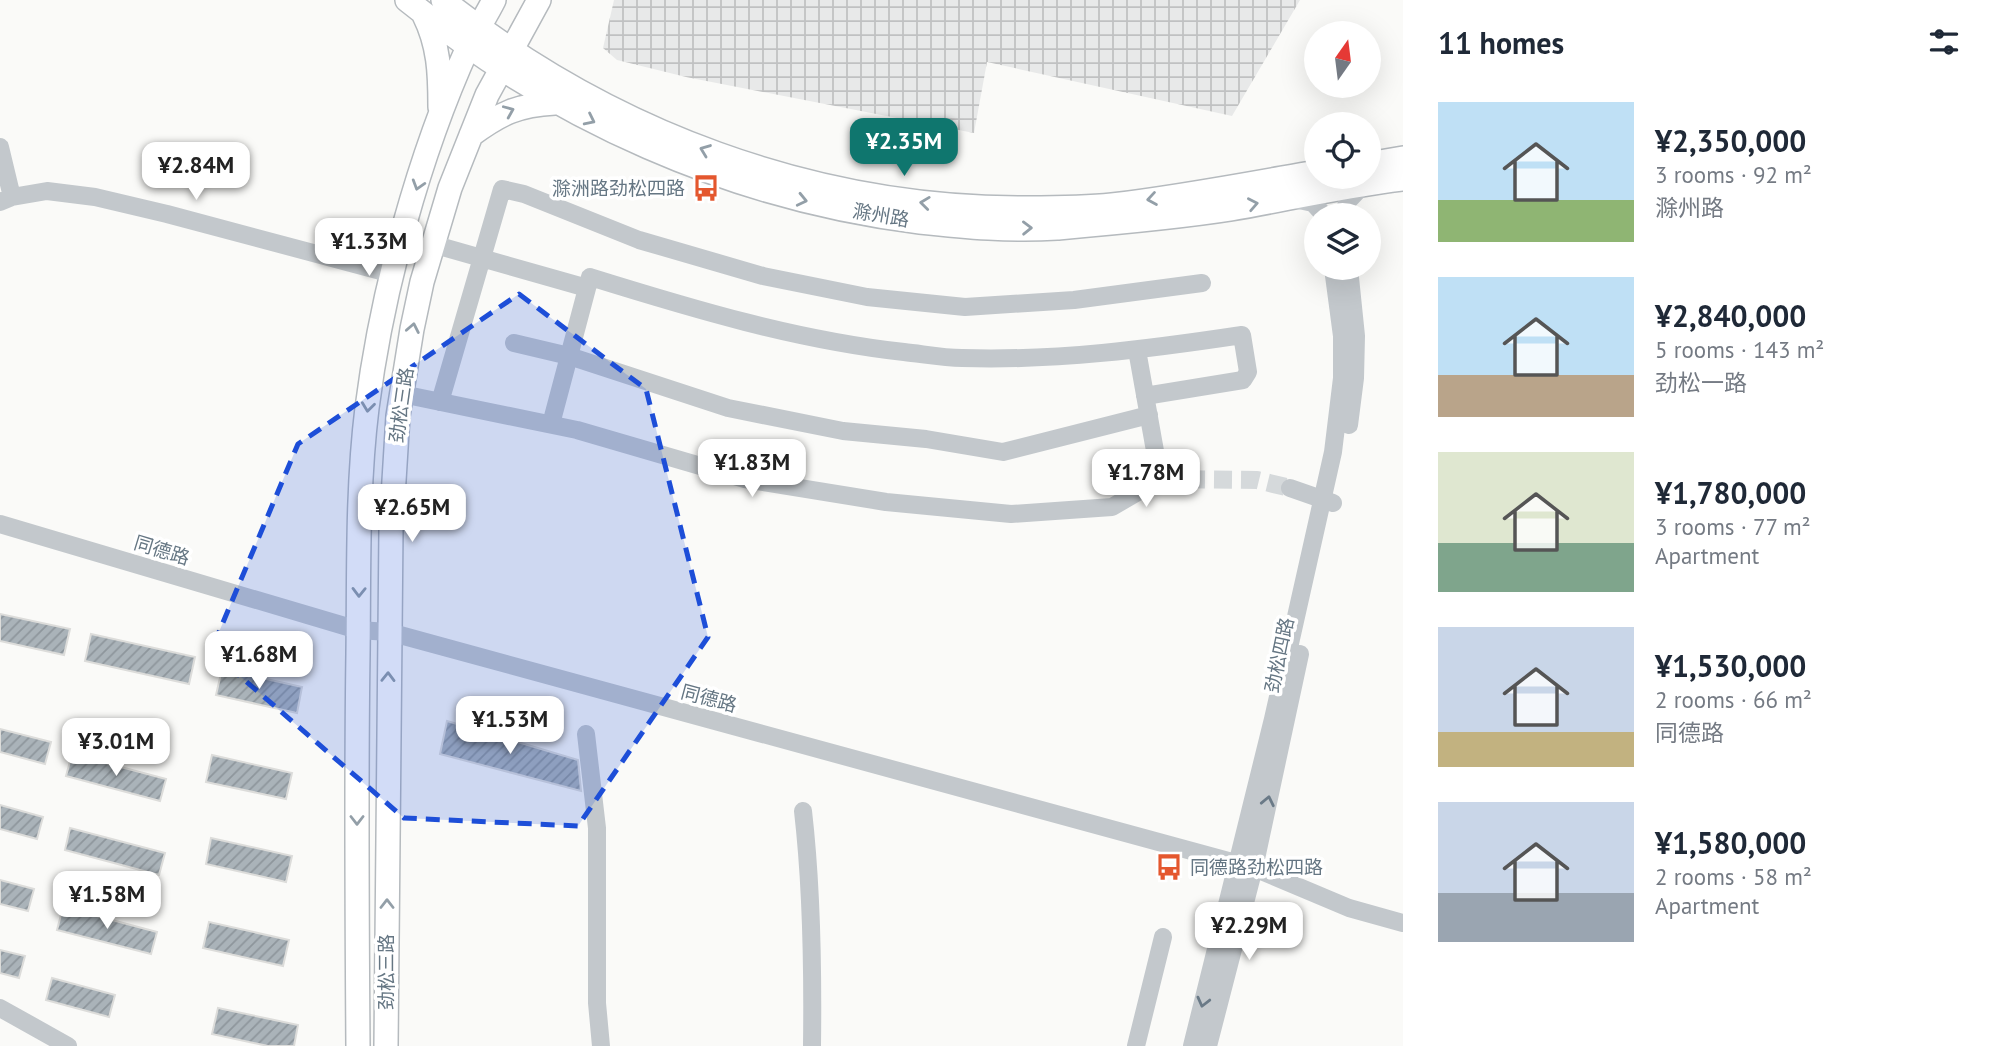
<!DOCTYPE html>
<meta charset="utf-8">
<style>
:root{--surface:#fff;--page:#f2f2f3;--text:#1f2937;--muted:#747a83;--accent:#0f766e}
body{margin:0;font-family:"PT Sans","Noto Sans SC",sans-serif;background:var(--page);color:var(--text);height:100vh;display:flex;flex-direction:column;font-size:26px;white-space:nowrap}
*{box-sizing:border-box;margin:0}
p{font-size:23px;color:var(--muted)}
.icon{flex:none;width:38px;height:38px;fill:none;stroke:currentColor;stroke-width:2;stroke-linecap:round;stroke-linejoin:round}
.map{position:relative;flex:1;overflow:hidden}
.drawer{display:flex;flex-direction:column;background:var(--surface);width:595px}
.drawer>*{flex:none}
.needle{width:46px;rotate:14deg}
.buttons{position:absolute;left:1304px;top:21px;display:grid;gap:14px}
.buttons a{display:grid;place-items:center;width:77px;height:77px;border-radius:50%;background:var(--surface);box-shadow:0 7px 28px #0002;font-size:35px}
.price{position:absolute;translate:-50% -60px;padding:0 16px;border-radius:14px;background:#fff;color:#222;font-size:23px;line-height:46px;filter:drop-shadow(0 2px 4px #0008)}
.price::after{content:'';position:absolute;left:50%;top:42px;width:21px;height:16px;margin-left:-10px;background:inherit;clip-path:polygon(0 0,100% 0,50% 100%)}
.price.current{background:var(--accent);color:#fff}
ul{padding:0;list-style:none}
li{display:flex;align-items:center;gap:21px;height:175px;padding:0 35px}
li span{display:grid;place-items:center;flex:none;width:196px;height:140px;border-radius:0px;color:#555}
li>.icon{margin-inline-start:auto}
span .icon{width:84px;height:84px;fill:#fffc;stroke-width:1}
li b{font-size:30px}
h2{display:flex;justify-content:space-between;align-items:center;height:84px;padding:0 35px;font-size:30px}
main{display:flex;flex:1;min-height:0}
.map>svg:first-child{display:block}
</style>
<main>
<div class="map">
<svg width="1403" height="1046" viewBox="0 0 1403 1046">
<defs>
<pattern id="industrial-grid" width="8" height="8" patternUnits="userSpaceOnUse" patternTransform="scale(1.75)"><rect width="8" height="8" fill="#e8e9e9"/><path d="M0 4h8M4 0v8" fill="none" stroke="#c0c1c2"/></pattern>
<pattern id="building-hatch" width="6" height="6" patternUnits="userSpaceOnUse" patternTransform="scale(1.75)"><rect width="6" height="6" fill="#aab3b9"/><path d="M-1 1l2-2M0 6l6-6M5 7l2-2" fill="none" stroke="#8e969c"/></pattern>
</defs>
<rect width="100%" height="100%" fill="#fafaf8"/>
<path fill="url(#industrial-grid)" d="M 614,0 L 1300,0 L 1232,116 L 987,62 L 974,133 L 686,77 L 617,60 L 603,48 Z"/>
<path fill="url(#building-hatch)" stroke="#dcdcda" stroke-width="2" d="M 0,614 L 70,629 L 64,655 L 0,641 Z
M 91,634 L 195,657 L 189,684 L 85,661 Z
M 222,669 L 302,687 L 297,713 L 216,695 Z
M 447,721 L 578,760 L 581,791 L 440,754 Z
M 0,729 L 51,742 L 45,764 L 0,752 Z
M 72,754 L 166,779 L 160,801 L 66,776 Z
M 212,755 L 292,773 L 286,799 L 206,782 Z
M 0,805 L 43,817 L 37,839 L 0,829 Z
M 70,828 L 165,853 L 159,875 L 65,850 Z
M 211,838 L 292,856 L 286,882 L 206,864 Z
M 0,880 L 34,889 L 28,911 L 0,904 Z
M 63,907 L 157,932 L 151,954 L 57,930 Z
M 209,922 L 289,940 L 283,966 L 203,948 Z
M 0,950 L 25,956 L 19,978 L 0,973 Z
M 52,978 L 115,995 L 109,1017 L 46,1000 Z
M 218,1008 L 298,1025 L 294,1046 L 268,1046 L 212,1034 Z"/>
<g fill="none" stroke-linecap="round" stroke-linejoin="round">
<path stroke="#d5d9db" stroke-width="18" stroke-dasharray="18 9" stroke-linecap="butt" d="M 1160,479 L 1257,480 L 1290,488"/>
<defs>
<path id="major" d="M 407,0 C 554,119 732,199 920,222 C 966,227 1011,231 1057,228 C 1115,223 1174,218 1231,209 C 1288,199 1345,186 1403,179
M 443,0 C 609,132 814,209 1027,208 C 1055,208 1084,208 1112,205 C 1180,197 1248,184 1316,172
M 424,15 C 439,45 440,73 440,107
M 471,135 C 501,113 518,105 555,103
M 1368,164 L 1403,158
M 358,1046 C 357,915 356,785 358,654 C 359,572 357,489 367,408 C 382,290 419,155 468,47 C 476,31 486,16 494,0
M 386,1046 L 391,529 L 398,416 L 412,329 L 422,282 L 450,188 L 487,95 L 539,0"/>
</defs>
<use href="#major" stroke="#b5babe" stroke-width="26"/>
<path stroke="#c3c8cc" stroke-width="18" d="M 0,147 L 12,197
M 1294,199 L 1313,203 L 1324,215
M 0,202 L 12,197 L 47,191 L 95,197 L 167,214 L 392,274
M 1344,215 L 1347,202 L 1365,183
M 432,244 L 587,288
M 514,343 L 569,356 L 728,408 L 843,431 L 926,439 L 1003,452 L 1149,415
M 402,394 L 577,430 L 745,479 L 886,502 L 1011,514 L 1112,507 L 1160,479 L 1137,350
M 440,402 L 502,189 L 524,194 L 639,240 L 763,276 L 867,297 L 965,307 L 1074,300 L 1202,283
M 551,424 L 590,277 C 693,309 796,340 904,352 C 923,354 943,358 962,358 C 1056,361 1149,349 1242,335 L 1248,372 L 1243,380 L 1145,396
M 1349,425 L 1355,378 L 1356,336 L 1349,268
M 1290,488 L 1333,503
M 0,524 L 358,630 L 389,632 L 1254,868 L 1349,908 L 1403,923
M 586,734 L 597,828 L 597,1003 L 601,1046
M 803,811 C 812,889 813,967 812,1046
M 0,1008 L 68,1046
M 1136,1046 L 1163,937
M 1192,1046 L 1273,719 L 1333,452 L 1342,378 L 1342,336 L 1333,268
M 1208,1046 L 1254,868 L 1300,654"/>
<use href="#major" stroke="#fff" stroke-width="23"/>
</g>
<defs><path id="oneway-chevron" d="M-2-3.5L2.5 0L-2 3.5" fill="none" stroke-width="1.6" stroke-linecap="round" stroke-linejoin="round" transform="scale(1.75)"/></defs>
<g stroke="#939fa8">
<use href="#oneway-chevron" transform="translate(509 111) rotate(-23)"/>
<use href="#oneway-chevron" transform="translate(590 120) rotate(26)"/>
<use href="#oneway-chevron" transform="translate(705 150) rotate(-159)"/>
<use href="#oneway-chevron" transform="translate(418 185) rotate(107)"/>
<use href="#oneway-chevron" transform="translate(1152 199) rotate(171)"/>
<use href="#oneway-chevron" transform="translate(802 200) rotate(13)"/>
<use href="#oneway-chevron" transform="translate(925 203) rotate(-173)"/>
<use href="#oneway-chevron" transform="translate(1253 204) rotate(-11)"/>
<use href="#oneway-chevron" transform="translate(1027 228) rotate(-1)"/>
<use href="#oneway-chevron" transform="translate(413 328) rotate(-79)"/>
<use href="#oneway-chevron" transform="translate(368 407) rotate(97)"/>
<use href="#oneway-chevron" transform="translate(359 592) rotate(91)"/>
<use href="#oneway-chevron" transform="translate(388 677) rotate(-89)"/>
<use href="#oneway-chevron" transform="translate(357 820) rotate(90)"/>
<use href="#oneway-chevron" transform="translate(387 904) rotate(-90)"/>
</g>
<g stroke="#6a7a87">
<use href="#oneway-chevron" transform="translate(1268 801) rotate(-78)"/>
<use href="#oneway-chevron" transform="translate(1203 1002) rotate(104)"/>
</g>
<path fill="#1d4ed8" fill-opacity="0.2" stroke="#1d4ed8" stroke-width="5" stroke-dasharray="14 9" stroke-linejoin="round" d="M 519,294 L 646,389 L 708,637 L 578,826 L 404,818 L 211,651 L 298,444 Z"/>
<defs>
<symbol id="bus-bare" viewBox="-9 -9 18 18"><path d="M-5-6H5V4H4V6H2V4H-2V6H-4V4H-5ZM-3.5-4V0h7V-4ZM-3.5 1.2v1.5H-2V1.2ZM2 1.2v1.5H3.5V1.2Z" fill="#e4572e" stroke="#fff" stroke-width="2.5" paint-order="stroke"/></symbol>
</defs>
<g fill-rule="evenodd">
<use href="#bus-bare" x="687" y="169" width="38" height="38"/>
<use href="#bus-bare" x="1150" y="848" width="38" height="38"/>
</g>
<g text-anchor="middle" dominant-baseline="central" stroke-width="7" stroke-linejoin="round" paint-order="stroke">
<g font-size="19" fill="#657683" stroke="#fff" text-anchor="end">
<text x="685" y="188">滁洲路劲松四路</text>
<text x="1190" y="867" text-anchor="start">同德路劲松四路</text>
</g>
<g font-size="19" fill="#657683" stroke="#fff">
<text transform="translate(881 215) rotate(10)">滁州路</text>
<text transform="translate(401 405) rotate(-82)">劲松三路</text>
<text transform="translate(162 550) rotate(17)">同德路</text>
<text transform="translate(1279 655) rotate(-78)">劲松四路</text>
<text transform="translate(709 698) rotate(15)">同德路</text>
<text transform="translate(386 972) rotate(-90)">劲松三路</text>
</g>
</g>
</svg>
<div class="buttons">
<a><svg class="needle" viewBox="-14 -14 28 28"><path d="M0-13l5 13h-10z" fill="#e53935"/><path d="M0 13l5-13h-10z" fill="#747a83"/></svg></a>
<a><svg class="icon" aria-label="locate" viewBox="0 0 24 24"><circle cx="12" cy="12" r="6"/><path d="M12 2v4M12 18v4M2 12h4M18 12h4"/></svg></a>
<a><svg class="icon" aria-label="layers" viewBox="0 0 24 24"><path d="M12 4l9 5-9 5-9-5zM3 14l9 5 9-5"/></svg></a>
</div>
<b class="price current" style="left:904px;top:178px">¥2.35M</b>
<b class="price" style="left:196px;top:202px">¥2.84M</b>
<b class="price" style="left:369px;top:278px">¥1.33M</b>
<b class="price" style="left:752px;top:499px">¥1.83M</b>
<b class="price" style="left:1146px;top:509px">¥1.78M</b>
<b class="price" style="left:412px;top:544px">¥2.65M</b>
<b class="price" style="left:259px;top:691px">¥1.68M</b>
<b class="price" style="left:510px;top:756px">¥1.53M</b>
<b class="price" style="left:116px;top:778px">¥3.01M</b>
<b class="price" style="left:107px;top:931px">¥1.58M</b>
<b class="price" style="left:1249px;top:962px">¥2.29M</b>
</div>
<section class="drawer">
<h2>11 homes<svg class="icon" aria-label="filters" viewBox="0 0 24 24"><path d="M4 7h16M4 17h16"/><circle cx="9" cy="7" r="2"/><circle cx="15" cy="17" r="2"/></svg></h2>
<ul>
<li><span style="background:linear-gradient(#bfe0f5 70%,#8fb573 0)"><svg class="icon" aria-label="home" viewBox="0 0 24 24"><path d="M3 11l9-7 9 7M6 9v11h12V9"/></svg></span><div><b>¥2,350,000</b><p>3 rooms · 92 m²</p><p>滁州路</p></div></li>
<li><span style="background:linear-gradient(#bfe0f5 70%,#b9a48a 0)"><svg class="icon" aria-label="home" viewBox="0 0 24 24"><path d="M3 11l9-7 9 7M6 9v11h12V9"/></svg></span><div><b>¥2,840,000</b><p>5 rooms · 143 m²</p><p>劲松一路</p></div></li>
<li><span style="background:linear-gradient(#dfe7d0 65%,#7fa58c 0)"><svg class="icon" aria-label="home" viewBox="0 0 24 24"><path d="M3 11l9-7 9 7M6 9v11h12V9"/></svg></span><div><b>¥1,780,000</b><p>3 rooms · 77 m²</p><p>Apartment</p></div></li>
<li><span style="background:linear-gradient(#c9d6e8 75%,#c2b280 0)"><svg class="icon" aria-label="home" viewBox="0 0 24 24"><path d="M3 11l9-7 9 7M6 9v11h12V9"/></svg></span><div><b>¥1,530,000</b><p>2 rooms · 66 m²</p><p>同德路</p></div></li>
<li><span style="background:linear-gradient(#c9d6e8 65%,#9aa5b1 0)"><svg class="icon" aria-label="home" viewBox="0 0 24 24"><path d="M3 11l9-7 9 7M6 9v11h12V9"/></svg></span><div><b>¥1,580,000</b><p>2 rooms · 58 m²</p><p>Apartment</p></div></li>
</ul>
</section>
</main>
